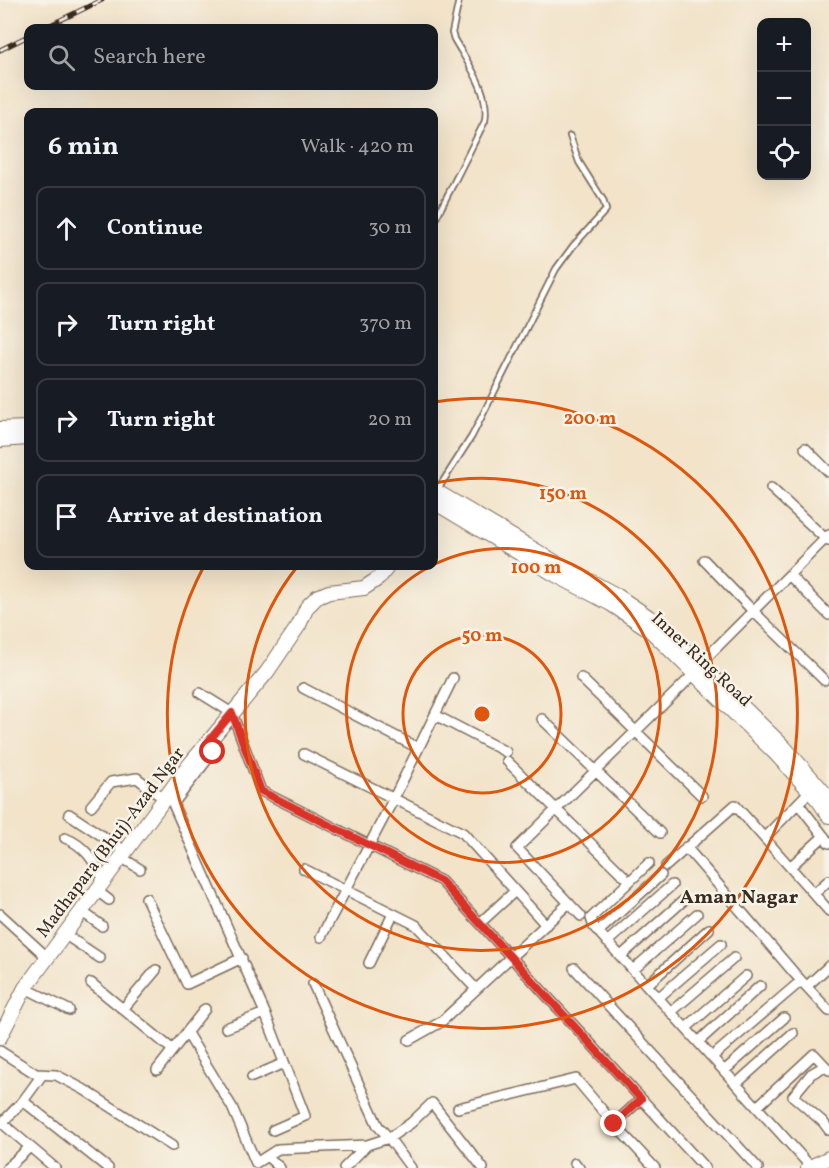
<!DOCTYPE html>
<meta charset="utf-8">
<style>
:root{--surface:#171b24;--page:#242831;--text:#f1f3f6;--muted:#9ea1a6;--line:#363941}
body{margin:0;font-family:Vollkorn,serif;background:var(--page);color:var(--text)}
.controls{position:absolute;right:18px;top:18px;display:grid;overflow:hidden;border-radius:12px;box-shadow:0 6px 24px #0002}
.controls button{width:54px;height:54px;display:grid;place-items:center;padding:0;border:0;border-bottom:2px solid var(--line);background:var(--surface);color:var(--text);font:30px sans-serif}
.stop{position:absolute;width:18px;height:18px;margin:-14px;border:4px solid #d93025;border-radius:50%;background:#fff}
.stop.end{background:#d93025;border-color:#fff;box-shadow:0 2px 6px #0008}
.list{margin:0;padding:0;list-style:none}
h2{display:flex;justify-content:space-between;align-items:center;height:78px;margin:0;padding:0 24px;font-size:26px}
h2 small{font-size:20px;font-weight:400;color:var(--muted)}
.list li{display:grid;grid-template-columns:39px 1fr auto;gap:18px;align-items:center;box-sizing:border-box;height:84px;margin:0 12px 12px;padding:0 12px;border:2px solid var(--line);border-radius:12px}
.list b{display:block;font-size:22px;white-space:nowrap}
.list em{font-size:20px;font-style:normal;color:var(--muted)}
.icon{flex:none;width:33px;height:33px;fill:none;stroke:currentColor;stroke-width:2;stroke-linecap:round;stroke-linejoin:round}
.map{position:relative;flex:none;width:829px;height:1168px;overflow:hidden}
.search{position:absolute;background:var(--surface);box-shadow:0 6px 24px #0002;left:24px;top:24px;width:414px;height:66px;display:flex;align-items:center;gap:15px;box-sizing:border-box;padding:0 21px;border-radius:12px;color:var(--muted);font-size:22px}
.panel{position:absolute;background:var(--surface);box-shadow:0 6px 24px #0002;left:24px;top:108px;width:414px;height:462px;border-radius:12px}
.map>svg:first-child{display:block}
.lines{fill:none;stroke-linecap:round;stroke-linejoin:round}
.lane-casing{stroke:#7b6b5a;stroke-width:8}
.street-casing{stroke:#7b6b5a;stroke-width:12}
.secondary-casing{stroke:#7b6b5a;stroke-width:16}
.lane{stroke:#fff;stroke-width:4.5}
.street{stroke:#fff;stroke-width:9}
.secondary{stroke:#fff;stroke-width:14}
.rail-casing{stroke:#3b2a1e;stroke-width:5}
.rail{stroke:#f7f3e8;stroke-width:3;stroke-dasharray:9;stroke-linecap:butt}
.route{stroke:#d93025;stroke-width:8}
.ring{fill:none;stroke:#df570d;stroke-width:3}
.labels{text-anchor:middle;stroke-width:5;stroke-linejoin:round;paint-order:stroke}
.street-label{font-size:18px;fill:#3b2a1e;stroke:#f7f3e8}
.neighbourhood-label{font-size:20px;font-weight:bold;fill:#3b2a1e;stroke:#f7f3e8}
.centre{fill:#df570d;stroke:#f7f3e8;stroke-width:3}
.ring-label{font-size:18px;text-anchor:middle;font-weight:bold;fill:#df570d;stroke:#f7f3e8;stroke-width:5;stroke-linejoin:round;paint-order:stroke}
</style>
<div class="map">
<svg width="829" height="1168" viewBox="0 0 829 1168">
<rect width="100%" height="100%" fill="#f7f3e8"/>
<filter id="ink" filterUnits="userSpaceOnUse"><feTurbulence type="fractalNoise" baseFrequency=".0167" numOctaves="2"/><feDisplacementMap in="SourceGraphic" scale="12" xChannelSelector="R" yChannelSelector="G"/><feConvolveMatrix kernelMatrix="1 2 1 2 8 2 1 2 1" color-interpolation-filters="sRGB"/></filter>
<filter id="wash" filterUnits="userSpaceOnUse"><feTurbulence type="fractalNoise" baseFrequency=".008" numOctaves="4" result="noise"/><feDisplacementMap in="SourceGraphic" scale="24" xChannelSelector="R" yChannelSelector="G"/><feGaussianBlur stdDeviation="1.35" result="paint"/><feColorMatrix in="noise" values="0 0 0 0 0 0 0 0 0 0 0 0 0 0 0 0 0 1.4 0 .05"/><feComposite in="paint" operator="in"/></filter>
<g filter="url(#wash)">
<rect width="100%" height="100%" fill="#f2e3c9"/>
</g>
<g filter="url(#ink)">
<g class="lines">
<defs>
<path id="lane" d="M434,222L485,121C490,91 468,64 454,39L452,33L459,0
M438,489L472,436L556,269L573,246L606,210L603,200L579,162L570,136"/>
<path id="street" d="M805,448L829,472
M771,488L828,541
M704,560L753,611L824,680
M789,575L829,615
M699,665L829,535
M581,678L702,796
M303,688L418,748
M200,693L232,713L261,791L441,881L705,1168
M435,715L506,752
M542,719L660,833
M208,742L213,752L173,804L265,1013L305,1116L273,1130
M304,754L463,833L546,925
M507,761L624,876
M798,803L829,843
M91,806L111,782L137,778L164,799
M69,814L125,851
M65,838C86,846 94,862 104,880
M764,838L810,791
M686,847L795,974L829,1011
M121,857L140,869
M649,863L591,918L594,927L811,1167
M666,866L735,805L829,911
M790,867L824,836
M304,869L416,925L476,989
M96,890L109,900
M814,894L829,880
M146,898L187,984L242,958
M81,911L102,926
M0,914L47,957
M581,916L517,848L694,674
M480,923L515,891
M598,932L661,875
M64,934L100,958
M321,937L393,800L453,678
M607,942L672,885
M621,956L684,900
M369,963L393,914
M574,968L758,1168
M633,970L697,914
M91,983L173,1050
M313,984L378,1126L389,1138L411,1168
M647,985L709,929
M807,986L829,966
M25,988L69,1010
M658,998L721,944
M123,1009L156,970
M671,1012L734,958
M226,1028L265,1013
M686,1028L746,976
M187,1033L232,1107L256,1163L278,1149L367,1145
M409,1040L441,1022L569,903
M698,1042L760,986
M0,1051L36,1074L56,1075L83,1089L172,1146
M712,1057L801,981
M825,1066L811,1074L793,1096L823,1122L829,1130
M157,1070L205,1009
M724,1071L784,1018
M42,1075L23,1101L2,1123L55,1168
M252,1077L284,1063
M736,1084L793,1033
M23,1101L108,1168
M757,1107L814,1054L829,1070
M458,1108L576,1079L614,1124L655,1168
M614,1124L641,1099
M267,1156L280,1168
M575,1163L579,1168
M7,1168L30,1147
M344,1168L367,1145L389,1138L411,1123L432,1103L483,1168"/>
<path id="secondary" d="M0,429L28,428
M0,440L28,438
M434,490L560,565L616,595L656,622L784,747L829,798
M434,502L554,574L611,604L650,630L776,754L819,801L829,816
M0,1037L25,988L190,764L267,672L299,625L307,607L317,597L329,592L364,588L379,578L388,566
M808,1168L829,1158"/>
</defs>
<use href="#lane" class="lane-casing"/>
<use href="#street" class="street-casing"/>
<use href="#secondary" class="secondary-casing"/>
<use href="#lane" class="lane"/>
<use href="#street" class="street"/>
<use href="#secondary" class="secondary"/>
<defs>
<path id="rail" d="M44,28L102,0
M0,50L28,36"/>
</defs>
<use href="#rail" class="rail-casing"/>
<use href="#rail" class="rail"/>
</g>
</g>
<g class="lines" filter="url(#ink)">
<path class="route" d="M213,752L208,742L232,713L261,791L441,881L641,1099L614,1124"/>
</g>
<g class="ring">
<circle cx="482" cy="714" r="79"/>
<path d="M435 564A157 157 0 1 1 431 566"/>
<path d="M435 483A236 236 0 1 1 297 567"/>
<path d="M435 402A315 315 0 1 1 204 566"/>
</g>
<g class="labels">
<g class="street-label">
<text transform="translate(702 659) rotate(43)" y="6">Inner Ring Road</text>
<text transform="translate(110 842) rotate(-53)" y="6">Madhapara (Bhuj)-Azad Ngar</text>
</g>
<g class="neighbourhood-label">
<text x="739" y="903">Aman Nagar</text>
</g>
</g>
<circle cx="482" cy="714" r="9" class="centre"/>
<g class="ring-label">
<text x="590" y="424">200 m</text>
<text x="563" y="499">150 m</text>
<text x="536" y="573">100 m</text>
<text x="482" y="641">50 m</text>
</g>
</svg>
<div class="controls">
<button>+</button>
<button>−</button>
<button><svg class="icon" aria-label="locate" viewBox="0 0 24 24"><circle cx="12" cy="12" r="6"/><path d="M12 2v4M12 18v4M2 12h4M18 12h4"/></svg></button>
</div>
<div class="stop" style="left:213px;top:752px"></div>
<div class="stop end" style="left:614px;top:1124px"></div>
<div class="search"><svg class="icon" aria-label="search" viewBox="0 0 24 24"><circle cx="10" cy="10" r="6"/><path d="M15 15l6 6"/></svg>Search here</div>
<section class="panel">
<h2>6 min<small>Walk · 420 m</small></h2>
<ul class="list">
<li><svg class="icon" aria-label="ahead" viewBox="0 0 24 24"><path d="M12 20V5M6 11l6-6 6 6"/></svg><div><b>Continue</b></div><em>30 m</em></li>
<li><svg class="icon" aria-label="right" viewBox="0 0 24 24"><path d="M7 20v-9h11M14 6l5 5-5 5"/></svg><div><b>Turn right</b></div><em>370 m</em></li>
<li><svg class="icon" aria-label="right" viewBox="0 0 24 24"><path d="M7 20v-9h11M14 6l5 5-5 5"/></svg><div><b>Turn right</b></div><em>20 m</em></li>
<li><svg class="icon" aria-label="arrive" viewBox="0 0 24 24"><path d="M6 21V4h12l-3 4 3 4H6"/></svg><div><b>Arrive at destination</b></div></li>
</ul>
</section>
</div>
